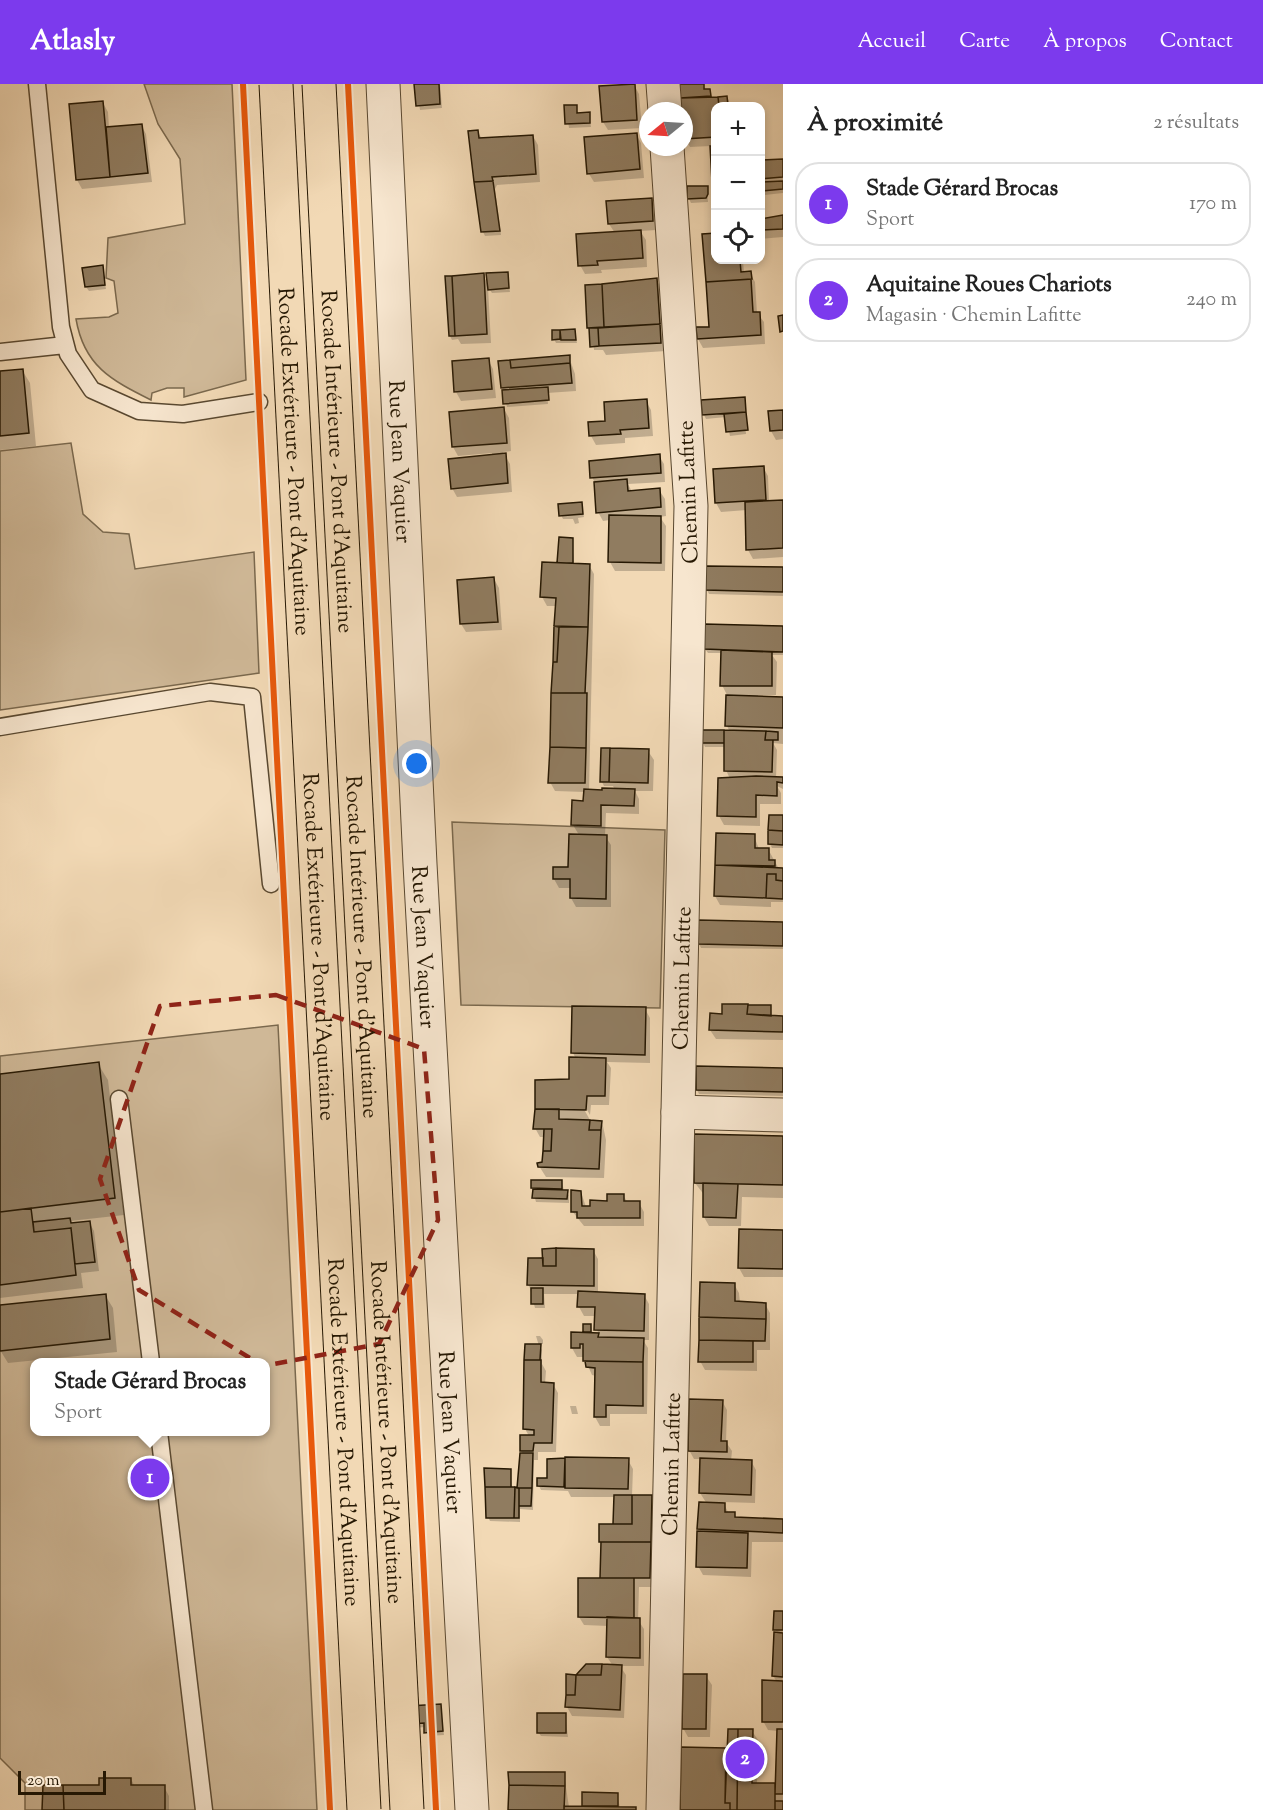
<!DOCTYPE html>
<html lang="fr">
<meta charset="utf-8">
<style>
:root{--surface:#fff;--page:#f6f6f6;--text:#222;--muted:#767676;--line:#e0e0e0;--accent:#7c3aed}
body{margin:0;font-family:"Sorts Mill Goudy",serif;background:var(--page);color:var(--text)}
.controls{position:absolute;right:18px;top:18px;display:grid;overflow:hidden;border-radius:12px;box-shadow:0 3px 9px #0003}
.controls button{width:54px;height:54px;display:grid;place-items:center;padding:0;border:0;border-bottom:2px solid var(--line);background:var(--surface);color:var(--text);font:30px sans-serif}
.compass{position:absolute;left:639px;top:18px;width:54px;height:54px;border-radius:50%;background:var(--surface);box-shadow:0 3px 9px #0003;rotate:252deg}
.scale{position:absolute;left:18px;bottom:15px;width:88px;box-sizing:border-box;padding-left:6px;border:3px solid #261803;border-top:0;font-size:16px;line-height:21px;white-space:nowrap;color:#261803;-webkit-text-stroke:4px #f7e6cf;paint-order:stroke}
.you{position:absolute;left:417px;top:680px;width:21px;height:21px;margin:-15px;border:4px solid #fff;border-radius:50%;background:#1a73e8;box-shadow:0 0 0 9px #1a73e833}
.badge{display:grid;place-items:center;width:39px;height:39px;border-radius:50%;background:var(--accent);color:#fff;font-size:20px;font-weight:700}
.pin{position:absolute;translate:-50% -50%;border:3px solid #fff;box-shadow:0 2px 6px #0006}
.popup{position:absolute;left:30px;top:1274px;width:240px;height:78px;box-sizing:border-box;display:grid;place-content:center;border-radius:12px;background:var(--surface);filter:drop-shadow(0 2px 4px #0005);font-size:20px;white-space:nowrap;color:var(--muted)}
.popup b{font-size:22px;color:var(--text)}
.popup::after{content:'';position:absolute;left:50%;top:100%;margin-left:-12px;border:12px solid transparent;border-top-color:var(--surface)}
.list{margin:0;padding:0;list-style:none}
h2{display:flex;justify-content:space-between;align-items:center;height:78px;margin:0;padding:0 24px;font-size:26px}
h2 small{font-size:20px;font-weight:400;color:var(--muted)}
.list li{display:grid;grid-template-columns:39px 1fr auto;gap:18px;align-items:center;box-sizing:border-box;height:84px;margin:0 12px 12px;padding:0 12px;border:2px solid var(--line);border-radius:24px}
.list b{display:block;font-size:22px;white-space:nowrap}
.list p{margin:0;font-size:20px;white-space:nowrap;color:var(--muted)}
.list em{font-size:20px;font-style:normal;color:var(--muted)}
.icon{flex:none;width:33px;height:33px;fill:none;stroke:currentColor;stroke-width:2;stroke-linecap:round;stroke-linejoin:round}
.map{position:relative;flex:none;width:783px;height:1726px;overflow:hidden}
header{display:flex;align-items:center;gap:36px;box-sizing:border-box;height:84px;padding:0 30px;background:var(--accent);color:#fff}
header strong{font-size:28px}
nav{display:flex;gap:33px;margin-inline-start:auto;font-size:21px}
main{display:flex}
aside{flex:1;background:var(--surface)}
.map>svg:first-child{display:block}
.green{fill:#cfb897;stroke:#7a684d;stroke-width:1.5;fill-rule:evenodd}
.shadow{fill:#0003}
.building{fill:#907c60;stroke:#261803;stroke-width:1.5}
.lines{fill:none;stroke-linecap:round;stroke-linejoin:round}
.lane-casing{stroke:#594830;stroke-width:19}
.street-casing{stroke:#594830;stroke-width:35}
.lane{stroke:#f7e6cf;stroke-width:16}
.street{stroke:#f7e6cf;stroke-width:33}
.highway-bridge-casing{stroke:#261803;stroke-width:35;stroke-linecap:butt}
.highway-bridge{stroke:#f2d9b5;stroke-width:33}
.cycleway-casing{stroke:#f7e6cf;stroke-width:10}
.cycleway{stroke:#e8590c;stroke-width:6}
.marked{fill:none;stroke:#8f2418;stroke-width:4.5;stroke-dasharray:12 8;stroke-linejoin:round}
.labels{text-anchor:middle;stroke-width:5;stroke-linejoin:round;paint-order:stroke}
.street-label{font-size:22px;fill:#261803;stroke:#f7e6cf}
</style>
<header>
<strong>Atlasly</strong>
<nav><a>Accueil</a><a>Carte</a><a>À propos</a><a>Contact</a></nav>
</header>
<main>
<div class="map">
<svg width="783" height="1726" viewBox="0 0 783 1726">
<rect width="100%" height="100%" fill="#f2d9b5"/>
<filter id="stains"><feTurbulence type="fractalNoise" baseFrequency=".00333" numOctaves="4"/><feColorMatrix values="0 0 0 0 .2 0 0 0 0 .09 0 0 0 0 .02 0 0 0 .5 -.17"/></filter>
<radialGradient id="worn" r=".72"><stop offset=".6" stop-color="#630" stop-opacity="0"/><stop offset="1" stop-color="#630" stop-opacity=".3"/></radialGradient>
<path class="green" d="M144,0H232L246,296L184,313V304H167L152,309L151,316C111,296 84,282 76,235L109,233L118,229L114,197L106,194L108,154L185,140L180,75L158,40Z
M71,359L83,430L103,448L129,450L135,485L254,468L259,589L0,626V367Z
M452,738L665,746L660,924L461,921Z
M278,941L317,1726H25V1699L0,1674V972ZM34,1278H266V1348H34Z"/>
<path class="shadow" d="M416,0H440L442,24L420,26Z
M681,0H705V6H709L712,14L727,13L729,17V22H716V102L711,62L690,63L685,54Z
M634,1L639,10L642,44L608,46L603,38Z
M103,19L108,28L109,44L141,41L146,50L152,98L82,105L77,96L70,22Z
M576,22L578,31L589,30L591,43L569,44L566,23Z
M469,48H478L482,55L533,52L538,61L540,98L497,101L495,105L501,151L485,152L483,148Z
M636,50L641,59L644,94L594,98L589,90Z
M783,77V109L765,111L760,104V78Z
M707,103L708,118L691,119L689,115Z
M651,115L656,124L657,146L640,147L646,156L647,183L601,186L602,189L585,190L580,181L615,149L609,140Z
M783,133V153L760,155V137Z
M716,176H743L744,189H750L755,198L757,229L764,238L765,260L703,264L698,255L710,244Z
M102,183L106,205L89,207L86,203Z
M507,189L510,208L492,209L488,203L491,259L461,260L458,255L452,256L450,252L483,191L489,202Z
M656,195L661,204L666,267L606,271L603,266H594L587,202Z
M574,246L577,259H556L554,255L553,248Z
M569,273L575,290L576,307L547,309L548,320L507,323L502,303Z
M488,276L493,285L496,314L461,317L456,308Z
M22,286L30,299L36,362L0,366V289Z
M744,315L746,350L730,352L726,333L706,335L704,331Z
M646,317L651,326L653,352L625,354V359L596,361L591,352L590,339L606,338Z
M504,325L509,334L511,367L503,368L510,380L512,408L457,413L452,404L492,372V369L458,372L453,363L450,329Z
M783,327V355L776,356L771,347Z
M659,372L664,380L665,398L628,400L632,408L659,406L665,415L666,432L660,433L666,442L665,487H615L610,478V436L603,437L598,428L596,401L592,393Z
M763,383L768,392L769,418H783V473L753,475L748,466L747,426L721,428L716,419Z
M581,420L584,433L578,434L579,439L575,440L573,435H563L561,431Z
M572,455L574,481H589L594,490L589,707L615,706L613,702H604L602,698L648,667L654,676L653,707H635L639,715V730L606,729L605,752L611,761V823H576L571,814V804H559L554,795L570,784L579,751L573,741L585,718V708L555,707L550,698L557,522H547L542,513L543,479L559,480Z
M783,484V512L709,510L707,506Z
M494,495L499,504L502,546L466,548L461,540Z
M783,544V571H772L777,578L776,611H758V614H783V660L773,659L777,666L776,695H783V705L777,702L781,709V720H760V742L724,741L719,732L730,695L726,686V663H705L703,659L730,648L727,642V611L722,601L723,569H708L705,565Z
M783,733V764H772L770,760Z
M717,751L754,752L759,765H768L779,785H783V818H771V823L720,821L715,812Z
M783,839V865L701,864L699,860Z
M747,922L770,923L772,933L783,934V956L716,955L710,946L723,931Z
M645,925L650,934V979L607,978L611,984L609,1021H591L590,1031L583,1019L581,1020L590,1036L601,1038L603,1042L606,1056L604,1094L546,1093L539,1082L543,1079L545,1053H540L535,1044L570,997L576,975L573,969Z
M98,980L108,996L124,1131L70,1137L72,1140L89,1138L94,1147L99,1187L81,1189L83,1204L0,1214V991Z
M783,985V1012L699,1010L697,1006Z
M783,1054V1114L742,1113L741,1142H709L704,1133L705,1112L695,1099Z
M562,1098L564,1107L569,1111V1119L536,1118L532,1104Z
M581,1108L586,1123L608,1118L623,1111L628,1119H639L644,1128V1142H584L572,1127Z
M783,1148V1193H744L739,1184Z
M593,1166L598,1175V1210L644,1211L649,1220V1256H643L648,1264L647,1330H610V1342H600L595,1333L596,1292L592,1291L584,1273H577L572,1264L591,1242L593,1250H598L596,1232H584L579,1223V1210H544L545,1224H535L529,1201V1175Z
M701,1200H734L739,1209L740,1219L765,1220L770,1229V1266H757V1287L705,1286L700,1277Z
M105,1211L113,1224L117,1268L8,1279L0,1266V1223Z
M536,1252H540L543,1256V1260H539L542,1266V1280L546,1287L545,1300H553L558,1309L556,1368H538V1376H534L533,1426L520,1425V1438L490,1437L488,1433L510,1386L512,1405H518L524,1371L521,1367L529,1352L525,1345L539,1262Z
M722,1317L727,1326L726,1358L732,1367L731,1377H751L756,1386L755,1419L723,1418L729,1430H734L737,1435L783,1436V1458H752L751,1493L703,1491L698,1482L701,1449L699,1445L707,1420L700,1409L701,1375H694L689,1366Z
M570,1322H576L578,1330H572Z
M564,1376L567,1381L628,1376L633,1385L632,1412L651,1413L656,1421L654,1503H639L638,1536L644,1545V1582H620L626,1591L624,1634L572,1632L567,1623L576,1592L613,1582L607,1573L608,1542L584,1541L579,1533L602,1495L614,1442L616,1413H571L568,1407L541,1406L539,1402L548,1395Z
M783,1528V1726H682L725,1665L728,1671L752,1647L758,1656L757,1700L777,1701L778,1647L768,1646L763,1637L777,1598L773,1592L778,1550L775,1545Z
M706,1592L712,1601L710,1653H688L683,1644Z
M440,1622L444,1651L428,1652L426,1643L413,1644Z
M565,1630L568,1653L541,1652L538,1648Z
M564,1690L569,1723H585L583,1721L617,1710L620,1724L636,1726H510Z
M131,1695L135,1703H164L169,1712V1726H44L100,1702Z"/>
<path class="building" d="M414,0H439L440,20L416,22Z
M635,0L637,36L602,38L599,2Z
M679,0H704V5H710L711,12L680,14Z
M727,12L728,22H719L718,13Z
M718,13L719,22H716V53L684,55V27H681L680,14Z
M103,17L110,93L76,96L69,20Z
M564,21H577V29L590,28V39L565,40Z
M142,40L148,89L110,93L106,43Z
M478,46L479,54L533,51L536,90L492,93L493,97L474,98L468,47Z
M637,49L640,85L587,90L584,53Z
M710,62H716V98H712Z
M783,75V93L760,95V76Z
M493,97L500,147L481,148L474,98Z
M783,97V105L761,107V98Z
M687,102H708V110L706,114L687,115Z
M652,114L653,137L608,140L606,117Z
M783,131V145L760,146V135Z
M641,146L643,174L597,177L598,181L578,182L576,150Z
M716,149V176H740L741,188L751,187L752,195L706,198L702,150Z
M103,181L105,201L85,203L82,184Z
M508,188L509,204L488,206L486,189Z
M484,189L487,250L455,252L452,192Z
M445,192H452L455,252H449Z
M657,194L660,240L604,243L602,200Z
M751,195L753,228H760L761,251L697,255L696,243H709L706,198Z
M602,200L604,243L587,244L585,201Z
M783,231V247L780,248L778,232Z
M660,240L661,259L599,262L598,244Z
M589,244H598L599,262L590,263Z
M575,245L576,256H561L560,246Z
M552,246H560V255L552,256Z
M570,271V279L511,284L510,276Z
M489,274L492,305L454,308L452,277Z
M510,276L511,284L570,279L572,299L501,304L498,277Z
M23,285L29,349L0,352V287Z
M548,303L549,316L503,320L502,306Z
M745,313L746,328L702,331L701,316Z
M647,315L649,344L620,346L621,350L589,352L588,338L605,337L604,318Z
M504,323L507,359L452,363L449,328Z
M783,326V346L770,347L768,327Z
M746,328L748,346L726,348L724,330Z
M506,369L508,399L451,405L448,375Z
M660,370L661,389L590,394L589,377Z
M764,382L766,416L715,419L713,385Z
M627,395L628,407L660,404L661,423L596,429L594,398Z
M783,416V464L746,466L745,418Z
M582,418L583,430L559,432L558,420Z
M609,431L661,432V479L608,478Z
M559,453L573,454V479H557Z
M542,478L590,480L588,543L554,542L556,514L540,513Z
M706,482L783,483V508L705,506Z
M494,493L498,538L460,540L457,496Z
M704,540L783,542V568L704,565Z
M554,542L559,543L557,578H553Z
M559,543H588L585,609H551L553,578H557Z
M721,566L772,568V602H720Z
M551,609H587L586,664L550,663Z
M726,611L783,613V644L725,642Z
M702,646H724V659H701Z
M724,646L766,647L765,656H773L772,688L724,687Z
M766,647L778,648V656H765Z
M550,663L586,664L585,699H548Z
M601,664H610L609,698H600Z
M610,664L649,665L648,699L609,698Z
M756,692L783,693V699L777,698V712L756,711V733L717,732L718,694Z
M602,704L635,705L634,722L601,721V742L571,741L572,716L583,717L584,705L602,706Z
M769,731H783V747L768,746Z
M768,746L783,747V761L768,760Z
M716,749L755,750V764H769V776H775V782L715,781Z
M569,750L607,751L606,815L570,814V795H553V783H568Z
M715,781L783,784V797L776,796V790H767L766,814L714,812Z
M767,790H776V796L783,797V815L766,814Z
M698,836L783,838V862L698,860Z
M722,920H748L747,930L783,932V948L709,946L710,929L722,930Z
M748,921H771V932L747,930Z
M572,922L646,923L645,971L571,969Z
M569,973L606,974L605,1012H587L586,1026L535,1025V996L569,995Z
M99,978L115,1114L0,1128V990Z
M696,982L783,984V1008L696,1006Z
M535,1025H559V1035L590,1036L589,1046H601L599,1085L538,1083L537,1079L542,1078L543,1067H551L552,1045H533Z
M590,1036L602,1037L601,1046H589Z
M544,1045H552L551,1067H543Z
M694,1050L783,1052V1101L694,1099Z
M531,1096H562V1105L531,1104Z
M703,1099L738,1100L736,1134L703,1133Z
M533,1105L568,1106L567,1115L532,1114Z
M571,1106L581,1107L582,1122H590V1116L607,1117V1110H624V1117H640V1134H577V1128H571Z
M31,1124L34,1148L71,1144L76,1191L0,1201V1128Z
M70,1134L71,1139L90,1137L95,1178L75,1180L71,1144L34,1148L33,1138Z
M739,1145L783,1146V1185L738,1184Z
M556,1164V1182H543L542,1165Z
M556,1164L594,1165V1202L527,1201L528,1174H543V1182H556Z
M700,1198L735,1199V1217L766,1219V1235L699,1233Z
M531,1204H543V1220H531Z
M578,1207L645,1210L644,1247L594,1246L595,1223H577Z
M106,1210L110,1255L0,1267V1221Z
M699,1233L766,1235L765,1257L699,1256Z
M583,1240H591V1248H583Z
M571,1248L599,1249L598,1253L644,1254L643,1278L583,1277V1260H580V1264H571Z
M699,1256L753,1257V1278H698Z
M525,1260H541L540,1276H524Z
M524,1276H541V1298L554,1299L552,1359H534L533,1367H520V1351H534V1346L523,1345Z
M585,1277L643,1278V1322L606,1321V1333H594L595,1284L586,1283Z
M689,1315L723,1316L721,1357H727V1368L688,1367Z
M520,1369H533L532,1404H517Z
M565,1373L629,1374L628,1405L565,1404Z
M565,1374L564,1403L537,1402V1394H547V1375Z
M700,1374L752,1376L751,1411L699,1409Z
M484,1384L511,1385V1403H485Z
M485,1403H515L514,1434H486Z
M515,1403L519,1404V1434H514Z
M519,1404H532L531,1422H519Z
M614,1411H632V1440H613Z
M632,1411H652L651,1458H599V1440H632Z
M699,1418L725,1419V1428H735V1433L783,1435V1449L697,1445Z
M697,1447L748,1449L747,1484L696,1483Z
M601,1458H651L650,1494H600Z
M578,1494H634V1534L578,1533Z
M774,1527H783V1546H773Z
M607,1533L640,1534V1574L606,1573Z
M774,1548L783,1549V1593L772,1592Z
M586,1580H602L601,1591H576Z
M602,1580L622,1581L620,1626L565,1623L566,1611H575L576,1591H601Z
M566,1590L576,1591L575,1611H566Z
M683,1590H707L706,1645H682Z
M762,1596L783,1597V1638H762Z
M441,1620L443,1647L424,1649V1639L410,1640L409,1622Z
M537,1629H566V1649H537Z
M728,1645H738L737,1726H730V1719H725Z
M738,1645H753L752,1699H775V1726H737Z
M777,1645H783V1710H775Z
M681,1663L726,1664L725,1719H730V1726H680Z
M508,1688H565V1702L509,1701Z
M99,1694H131V1701H165V1726H64L63,1701H99Z
M43,1701H63L64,1726H42Z
M509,1701L565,1702L564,1726H508Z
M582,1708L618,1709V1722H582Z
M775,1717H783V1726H775Z
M564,1722L636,1723V1726H564Z"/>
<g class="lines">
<defs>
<path id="lane" d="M37,0L61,243L68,270L92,306L139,327L183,330L259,318
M0,268L65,261
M0,643L210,608L252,613L271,800
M119,1015L151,1278
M159,1348L204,1726"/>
<g id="street">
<path id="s1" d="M383,0L420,780L472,1726"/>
<path d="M663,0L665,27"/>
<path d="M678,1028L783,1031"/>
<path id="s2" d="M663,1726L691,422L667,63"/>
</g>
</defs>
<use href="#lane" class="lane-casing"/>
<use href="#street" class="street-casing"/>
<use href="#lane" class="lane"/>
<use href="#street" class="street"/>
<defs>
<g id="highway-bridge">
<path id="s3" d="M276,0L364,1726"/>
<path id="s4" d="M319,0L407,1726"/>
</g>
</defs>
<use href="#highway-bridge" class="highway-bridge-casing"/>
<use href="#highway-bridge" class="highway-bridge"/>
<defs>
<path id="cycleway" d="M243,0L330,1726
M348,0L436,1726"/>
</defs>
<use href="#cycleway" class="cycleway-casing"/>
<use href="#cycleway" class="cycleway"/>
</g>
<path class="marked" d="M276,911L424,965L438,1136L379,1260L263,1282L139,1206L100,1095L160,922Z"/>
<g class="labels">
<g class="street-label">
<text dy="8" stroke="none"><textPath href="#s3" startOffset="378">Rocade Extérieure - Pont d'Aquitaine</textPath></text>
<text dy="8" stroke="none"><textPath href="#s4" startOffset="378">Rocade Intérieure - Pont d'Aquitaine</textPath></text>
<text dy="8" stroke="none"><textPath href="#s1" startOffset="378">Rue Jean Vaquier</textPath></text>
<text transform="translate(687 408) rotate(-92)" y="8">Chemin Lafitte</text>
<text dy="8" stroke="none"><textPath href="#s3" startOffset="864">Rocade Extérieure - Pont d'Aquitaine</textPath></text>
<text dy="8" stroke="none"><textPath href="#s4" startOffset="864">Rocade Intérieure - Pont d'Aquitaine</textPath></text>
<text dy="8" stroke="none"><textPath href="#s1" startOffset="864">Rue Jean Vaquier</textPath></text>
<text dy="8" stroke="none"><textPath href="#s2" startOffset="832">Chemin Lafitte</textPath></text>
<text dy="8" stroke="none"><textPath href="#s3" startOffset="1350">Rocade Extérieure - Pont d'Aquitaine</textPath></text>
<text dy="8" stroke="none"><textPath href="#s4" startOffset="1350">Rocade Intérieure - Pont d'Aquitaine</textPath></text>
<text dy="8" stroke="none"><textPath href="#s1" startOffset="1350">Rue Jean Vaquier</textPath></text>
<text dy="8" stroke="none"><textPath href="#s2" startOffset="346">Chemin Lafitte</textPath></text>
</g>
</g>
<rect width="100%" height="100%" filter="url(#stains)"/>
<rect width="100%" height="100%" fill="url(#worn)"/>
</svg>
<div class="controls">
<button>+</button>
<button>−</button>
<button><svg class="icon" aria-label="locate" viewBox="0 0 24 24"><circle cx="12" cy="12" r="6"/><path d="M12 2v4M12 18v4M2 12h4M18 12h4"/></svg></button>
</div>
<svg class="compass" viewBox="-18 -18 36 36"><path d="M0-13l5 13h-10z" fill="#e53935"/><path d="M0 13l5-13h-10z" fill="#767676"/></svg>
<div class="scale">20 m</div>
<div class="you"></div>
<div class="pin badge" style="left:150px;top:1394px">1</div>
<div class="popup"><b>Stade Gérard Brocas</b>Sport</div>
<div class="pin badge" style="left:745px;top:1675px">2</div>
</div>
<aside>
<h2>À proximité<small>2 résultats</small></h2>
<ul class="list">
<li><span class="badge">1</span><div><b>Stade Gérard Brocas</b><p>Sport</p></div><em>170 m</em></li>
<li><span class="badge">2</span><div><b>Aquitaine Roues Chariots</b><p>Magasin · Chemin Lafitte</p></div><em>240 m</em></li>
</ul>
</aside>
</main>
